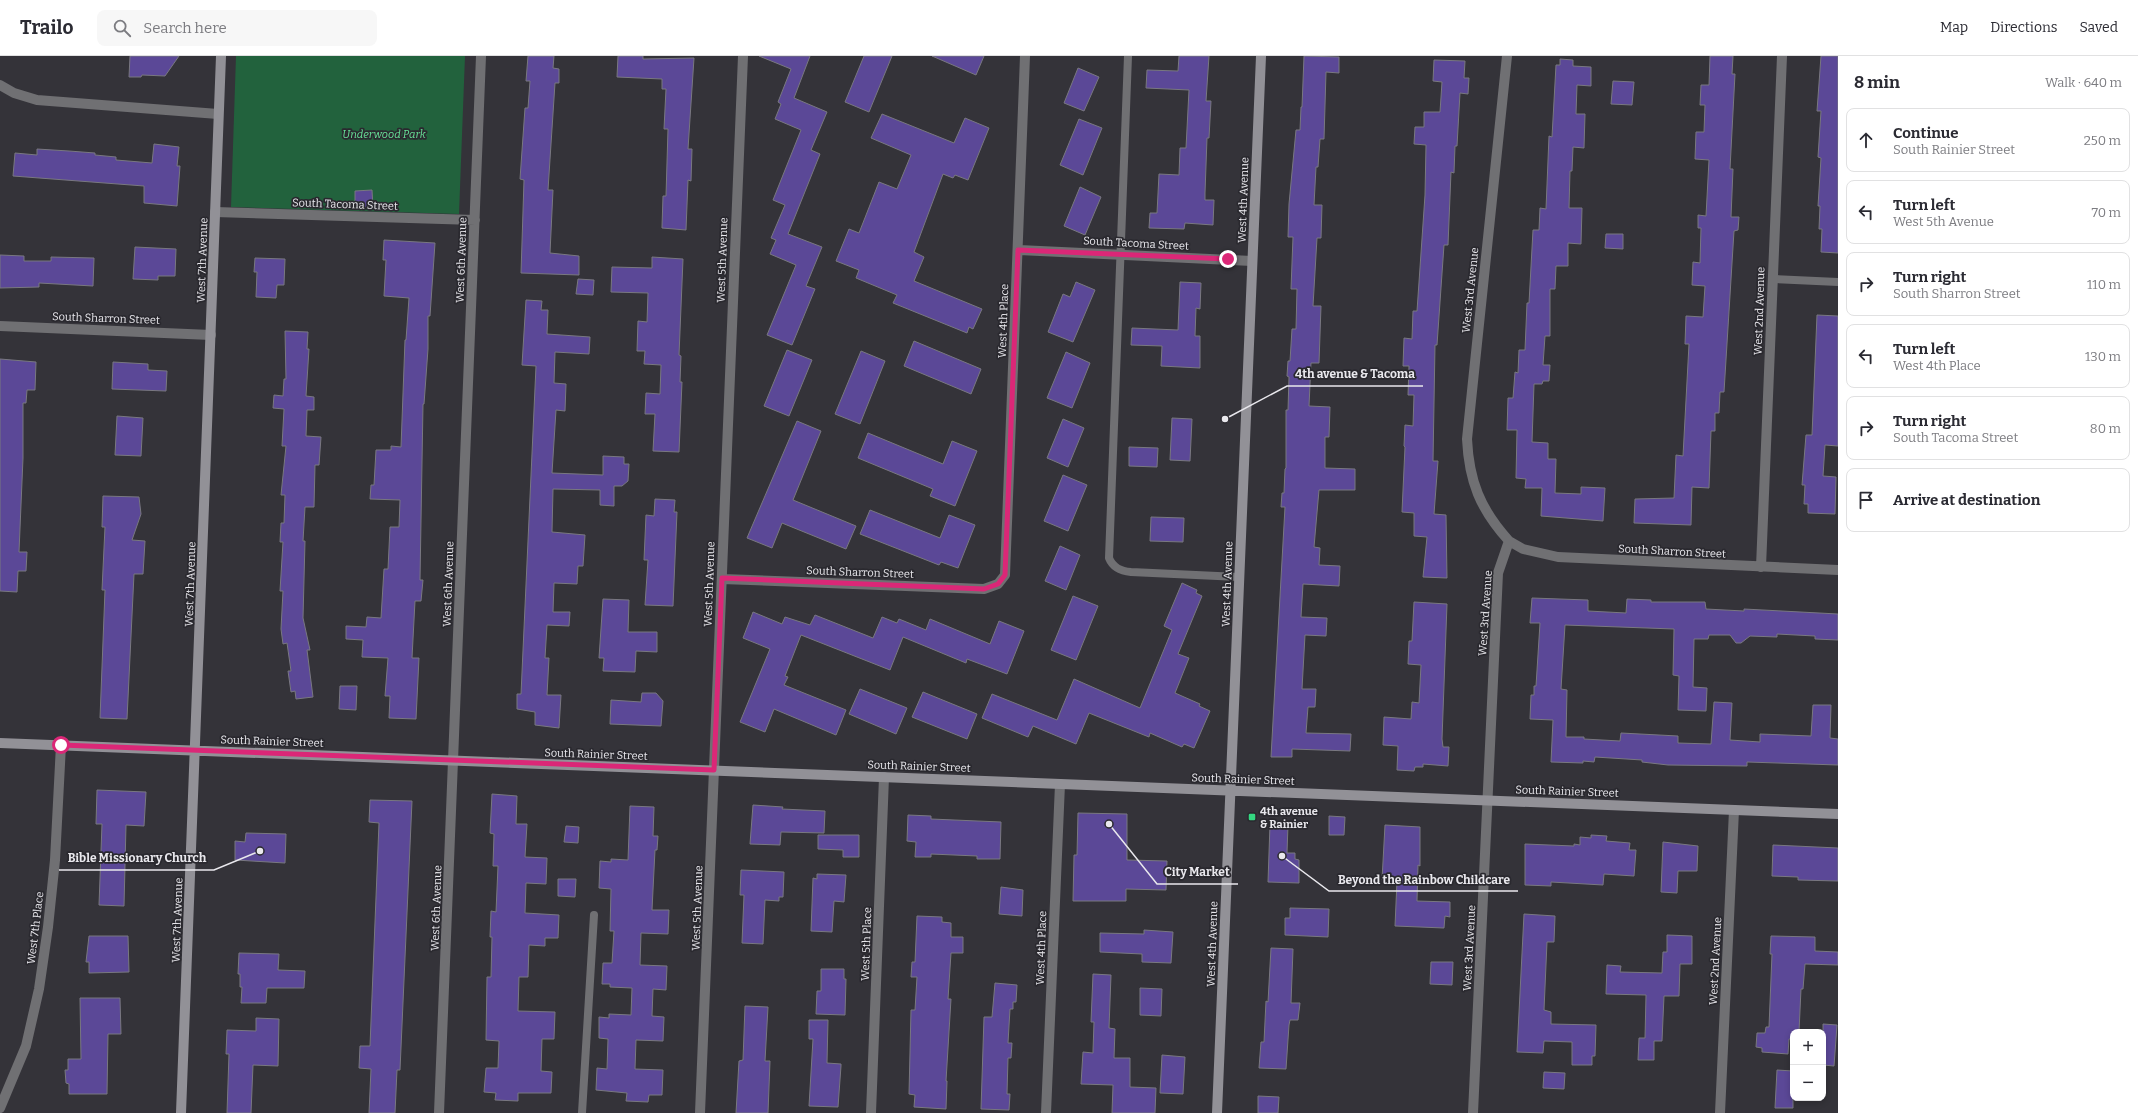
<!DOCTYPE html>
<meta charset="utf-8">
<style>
:root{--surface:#fff;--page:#f7f7f7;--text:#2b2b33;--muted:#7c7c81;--line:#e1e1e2}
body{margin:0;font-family:Bitter,serif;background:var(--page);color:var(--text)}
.controls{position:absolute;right:12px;bottom:12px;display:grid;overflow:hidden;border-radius:8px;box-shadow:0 2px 6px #0003}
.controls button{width:36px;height:36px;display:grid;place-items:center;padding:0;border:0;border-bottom:1px solid var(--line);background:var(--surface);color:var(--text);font:20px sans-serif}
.stop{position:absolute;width:12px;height:12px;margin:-9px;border:3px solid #db2777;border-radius:50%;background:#fff}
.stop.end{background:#db2777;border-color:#fff;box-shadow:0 1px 4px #0008}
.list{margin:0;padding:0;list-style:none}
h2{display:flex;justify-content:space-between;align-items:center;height:52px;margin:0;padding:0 16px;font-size:17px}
h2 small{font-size:13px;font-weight:400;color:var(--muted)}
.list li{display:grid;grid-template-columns:26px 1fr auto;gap:12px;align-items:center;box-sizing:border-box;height:64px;margin:0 8px 8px;padding:0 8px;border:1px solid var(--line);border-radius:8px}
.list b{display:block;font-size:15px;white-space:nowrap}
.list p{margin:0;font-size:13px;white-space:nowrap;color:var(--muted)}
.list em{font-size:13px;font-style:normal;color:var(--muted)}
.icon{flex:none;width:22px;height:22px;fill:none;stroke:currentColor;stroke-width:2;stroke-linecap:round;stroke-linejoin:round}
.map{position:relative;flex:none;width:1838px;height:1057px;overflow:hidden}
header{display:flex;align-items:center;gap:24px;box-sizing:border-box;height:56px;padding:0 20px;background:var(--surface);border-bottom:1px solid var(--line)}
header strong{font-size:19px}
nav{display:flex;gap:22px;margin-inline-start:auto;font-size:14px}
.search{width:280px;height:36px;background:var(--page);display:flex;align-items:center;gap:10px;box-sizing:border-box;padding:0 14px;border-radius:8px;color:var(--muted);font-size:15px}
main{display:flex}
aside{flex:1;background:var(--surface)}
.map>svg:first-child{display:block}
.green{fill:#22623d}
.building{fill:#5b4897;stroke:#797880}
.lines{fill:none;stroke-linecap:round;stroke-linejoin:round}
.lane{stroke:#707073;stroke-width:8}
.street{stroke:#707073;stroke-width:10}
.secondary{stroke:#929197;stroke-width:10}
.route{stroke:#db2777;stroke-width:5}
.poi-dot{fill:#34d881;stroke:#2a292f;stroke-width:1.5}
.labels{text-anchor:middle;stroke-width:3.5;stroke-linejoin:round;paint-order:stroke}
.park-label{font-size:11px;font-style:italic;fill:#67e398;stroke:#2a292f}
.street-label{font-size:11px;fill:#e9e8ed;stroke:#2a292f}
.poi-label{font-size:11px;font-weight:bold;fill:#e9e8ed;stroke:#2a292f;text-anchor:start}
.leader{fill:none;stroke:#e9e8ed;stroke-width:1.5}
.callout-dot{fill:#e9e8ed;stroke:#2a292f;stroke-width:1.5}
.callout-label{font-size:12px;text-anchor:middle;font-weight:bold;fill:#e9e8ed;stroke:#2a292f;stroke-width:3.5;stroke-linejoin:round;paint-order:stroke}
</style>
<header>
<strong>Trailo</strong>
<div class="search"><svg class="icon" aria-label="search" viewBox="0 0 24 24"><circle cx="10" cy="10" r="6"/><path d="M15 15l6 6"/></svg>Search here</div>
<nav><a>Map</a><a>Directions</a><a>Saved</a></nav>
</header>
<main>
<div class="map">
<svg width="1838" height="1057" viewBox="0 0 1838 1057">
<rect width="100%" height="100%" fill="#343339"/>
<path class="green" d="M236,0H465L459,158L231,151Z"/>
<path class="building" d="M130,0H179L165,20L142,19L141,21H129Z
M528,0H554L553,12L559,13V27H555L548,134H553L550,197L579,200V219L521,217L524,124L520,123L525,52H528L530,25H526Z
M618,0H643V3L694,2L688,93H692L691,125L688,124L686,174L662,172V171L663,140H666L668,73H664L666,33H662V23L617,21Z
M759,0H810L794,42L827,56L811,94L820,98L788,178L822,191L806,230L815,233L792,289L767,279L796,209L770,198L776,184L771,182L785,149L773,144L801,74L775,63L781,48L778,46L791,13Z
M864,0H892L869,56L845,46Z
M932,0H984L976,19Z
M1179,0H1209L1206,45H1211L1209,82H1207L1205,137V144H1214L1213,169L1185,167L1184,173L1149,172L1150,157H1157L1159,118L1179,119L1180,92H1186L1189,34L1146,32L1147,14L1178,15Z
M1304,0L1339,1V17L1326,16L1324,83H1320L1318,111H1316L1314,149H1322L1321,182H1317L1313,250H1321L1319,307H1311L1309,350L1330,351L1329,381H1325V412L1355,413V434H1319L1314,491L1320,492L1319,509L1340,510L1339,530L1303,528L1301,561L1327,562L1326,580L1305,579L1302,633H1316L1315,651H1308L1306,677L1351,678L1350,695L1292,693V701H1271L1284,469L1285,451H1281L1282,437H1284L1285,413L1286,412V354H1288L1289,321L1287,320L1288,305H1290L1292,273H1296L1297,233H1291L1293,181H1288L1289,148L1296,74H1300L1301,51H1302Z
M1710,0H1733L1732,18H1735L1730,113H1733L1731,161H1739L1738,174L1734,175L1724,336H1720L1719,357H1715V375H1711L1709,432L1692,431L1691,469L1634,467L1635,443L1674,442L1676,399L1683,400L1689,288H1685L1686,260L1703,261L1705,230L1692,229L1693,206L1700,207L1701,172H1698V159L1706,160L1709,104L1695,103L1696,76H1704L1705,49H1700L1701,29H1709Z
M1821,0H1838V197L1821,196L1822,173H1819L1820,150H1818L1821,102L1818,101L1821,55H1817Z
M1560,3L1573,4V10L1591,11V30L1577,29L1576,58H1585L1584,92L1573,91L1572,115H1570L1569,152H1582L1581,188L1568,187V210H1556L1555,233H1550V280H1545L1543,309H1550L1549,325H1543L1542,328H1534L1532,386L1548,387V403H1556L1555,437L1581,438V431L1605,432L1603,465L1541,460L1542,432H1525L1526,423L1516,422L1517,374H1507L1508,342H1513L1515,316L1518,317L1519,294H1525L1527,247H1529L1533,174H1539L1540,152L1546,153L1549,80L1552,81L1556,9H1560Z
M1434,4L1465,5L1464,22H1469L1468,38L1460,37L1457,90H1455L1454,117L1451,116L1448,189H1444L1437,289H1435L1433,405H1438L1434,458L1446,459L1447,522L1423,521L1427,481L1414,480V457L1402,456L1405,391L1404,390L1405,369L1413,370L1414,339H1408L1409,310H1403L1404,282L1412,283L1413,255H1417L1425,139L1426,89L1414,88L1415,71H1424V56H1440L1442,26L1433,25Z
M1078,12L1099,21L1084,55L1064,47Z
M1613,25L1634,26L1632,49L1611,48Z
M882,58L954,87L965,62L989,72L968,124L955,119L953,122L943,118L914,196L924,201L914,225L982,253L973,273L969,271L967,277L893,247L897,239L856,222L859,214L836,205L849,173L859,177L879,126L897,133L911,99L871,82Z
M1079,63L1102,72L1083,119L1060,109Z
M154,88L179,91L177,110H180L177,150L144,147V130L13,120L15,97L37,99V93L69,95L95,97V99L116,101V104L152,107Z
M1080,131L1101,141L1085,179L1064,170Z
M372,134L373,152H355V135Z
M1606,178H1623V193L1605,192Z
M384,184L435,187L430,260H428V293L424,348H423L420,524H423L421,545H415L412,602H419L416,663L389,662L390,640H385L388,602L362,601L363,584L346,583V570L366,571L367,561L381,562L384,513H388L390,471H399L400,444L370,443L371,429H374L376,394H391V390L401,391L405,284H406L409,242L384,240L386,204H383Z
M135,191L176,193L175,220H158V224L133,223Z
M0,199L24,200V205H51V201L94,202L93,230L39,227V231L0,232Z
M652,201L683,203L679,299L681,300L680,326H682L679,396L653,395L655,358H645L646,337L660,338L661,309L644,308L645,295H637L638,265L647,266L648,237L611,236L612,211L652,212Z
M255,202L285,203L284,229H277L276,242L256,241L257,216H254Z
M578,223L594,224L593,239L576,238Z
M1076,226L1095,234L1073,286L1048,276L1063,238L1070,241Z
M1180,226L1201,227L1200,253L1196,252L1195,280H1200V312L1161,310L1162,290L1131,289L1132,272L1178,274Z
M526,244L542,245L541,254H548L547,278L590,281L589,298L555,296L554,327L566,328L565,355L556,354L552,417L603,419V400L624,401V408H629L628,425L622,430H614V450L600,449V434L553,433L552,476L585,479L583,510H578L577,528L554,527L553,556H570L569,570L547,569L545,602H549L547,639H561L559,672L535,669V656L517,653V638H521L536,310L522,309Z
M1817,259L1838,260V390L1825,389L1823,420L1836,421L1835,458L1808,457V448H1804L1805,429H1802L1806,379H1812Z
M285,275L308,276L307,293H309L306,340L314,341V354H307L306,380L321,381L319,409H315L314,451H305L303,485H305L303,562L310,594H307L313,641L296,643L295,635L291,636L288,615H291L287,587L283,588L281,573L283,535H280L283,486H280L281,467H284L285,439H281L286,390H282L284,353L273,352L274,339L283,340L284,323H286Z
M914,285L981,313L971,338L904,310Z
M787,294L812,304L789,360L764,350Z
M861,295L885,305L860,368L835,358Z
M1066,296L1090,307L1072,352L1047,342Z
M0,303L36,306L35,334H27L26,347H23V402L19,496H27L26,515H18L17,536L0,535Z
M113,306L148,308V314L167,315L166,335L112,333Z
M117,360L143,362L141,400L115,399Z
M1172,362L1192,363L1190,405L1170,404Z
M1063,363L1084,372L1068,411L1047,402Z
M797,365L821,375L793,444L856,470L846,493L782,467L772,492L747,482Z
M868,377L943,408L952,385L977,395L955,450L930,440L933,433L858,402Z
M1129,391L1158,392L1157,411L1129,410Z
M1063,419L1087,429L1068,475L1044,465Z
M103,440L139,441L141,458L132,484L145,485L143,518H134L127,663L100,662L105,534H102L105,471H102Z
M655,443L675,444L674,456H677L673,550L645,549L648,504H644L646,459L654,460Z
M870,454L940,482L949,459L975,469L958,512L941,506L939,509L860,478Z
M1151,461L1184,462L1183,486L1150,485Z
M1060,490L1080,499L1066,534L1045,525Z
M1182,527L1197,534L1196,537L1202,540L1178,598L1189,602L1175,637L1200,648L1199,650L1210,655L1194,692L1184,688L1182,691L1150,677L1149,681L1089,657L1076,688L1033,670L1028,681L982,662L992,638L1057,664L1074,623L1140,652L1172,574L1164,570Z
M1073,540L1098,550L1076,604L1051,594Z
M1532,542L1588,544V555L1626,557L1627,543L1651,544V546H1705L1706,553L1744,555V553L1838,558V584L1815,583V580L1777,578V581L1750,580L1741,587H1736L1730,579H1709L1708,583H1694L1693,631L1707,632L1706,655L1678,654L1679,620L1673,619L1674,573L1565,569L1561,633L1567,634L1566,681H1584V683L1620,685L1621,677L1678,680V687L1711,688L1714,646L1732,647L1730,684L1760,686V678L1811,680L1813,649H1831L1830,682L1838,683V709L1747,706V710L1668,709L1642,706V704L1595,701L1594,706L1583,705V707L1551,706L1553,664L1530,663L1531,639H1534V630H1536L1540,567H1530Z
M603,543L629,544L628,576H657V596L636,595L635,616L603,615L604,602H599Z
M1414,546L1447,548L1442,683L1443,691H1449L1448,710L1423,708V711H1415L1414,715L1397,714L1398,690L1383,689L1384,661L1411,663L1412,646L1419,647L1421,609L1408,608L1409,585H1412Z
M753,556L782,568L785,561L810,569L815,559L873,582L882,561L897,567L899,563L926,574L930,563L990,588L999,565L1024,575L1007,618L967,603L966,607L903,581L890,614L801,579L785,620L788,621L784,629L846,654L836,679L774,653L765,676L740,666L770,593L743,582Z
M340,630H357L356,654L339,653Z
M860,633L907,652L896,678L849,658Z
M923,636L977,658L967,683L912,661Z
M642,637H656L663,645L661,670L610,668L611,644L641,646Z
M97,734L146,736L144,770L126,769L124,850L99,849L102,768H96Z
M492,738L517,740L516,768H527L525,801L547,802L546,828L526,827L525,857L559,859L558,882H545V890L529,889L528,921H519L518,955L555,956L554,983H542L541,1015L552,1016L551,1037H518V1045L495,1044L496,1037L484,1036L486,1012H498L499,985L486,984L487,921H491L492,881H490L491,855L496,856L498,810H493L494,778L490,777Z
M370,744L412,745L400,1014H397L395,1057H369L371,1013L359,1012L360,990H370L379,767L369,766Z
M753,749L783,751L782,753L825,755L824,777L781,776L780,789L750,788Z
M630,750L654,751L653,780H658L657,794H655L652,854H669L668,878L641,877L640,909L667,910L666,934L653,933L652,960L664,961L663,985L636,984L635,1013L663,1014L662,1039H649L648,1046L626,1045L627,1037L596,1034L597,1012L607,1013L608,983L599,982V961L609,962V958L631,959L632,932L610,931V928H602L603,907H612L614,875H610L611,833L599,832L600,805L611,806V803L628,804Z
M1078,757L1127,758V804L1167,805L1166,834L1126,833V845H1073L1074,799H1077Z
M908,759L931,760V763L1001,766L1000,803H977V800L931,798V801H915L916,786L907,785Z
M1329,760L1345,761L1344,779H1329Z
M1270,768L1288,769L1287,797H1295V803L1299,804V827L1268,826Z
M1385,769L1420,771V810L1418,809L1417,845L1450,846V861L1445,860L1444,872L1395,870L1397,825L1382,824Z
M566,770L579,771L578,787L564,786Z
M246,777L286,778L285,807L235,804V785L245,786Z
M818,779H859V801H843V794L818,793Z
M1591,779L1607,780L1606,785L1630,787L1629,794H1636L1634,820L1604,818L1603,829L1551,826V830L1525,829V788L1574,790V788L1580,789V781L1591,782Z
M1663,786L1698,790L1697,815H1678L1677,837L1661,836Z
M1773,789L1838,792V825L1798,824V821L1772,820Z
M741,814L784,816L783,841H779V845L765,844L763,888L742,887L744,839H740Z
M817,818L846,819L844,846L834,845L832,876L811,875L813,822L817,823Z
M558,823H576L575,841L558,840Z
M1001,831L1023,834L1022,860L999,858Z
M1290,852L1329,853L1328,881L1285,879V862H1290Z
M1524,858L1555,860L1554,886H1547L1544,954L1551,956V968L1596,969L1595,1000H1592V1009H1572V986L1544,985L1543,997L1517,996Z
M917,860L942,861V866L951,867V881H963V897H951L948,943H951L946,1025H947L946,1053L914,1051L915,1039L909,1038L911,954H915L917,921H911L912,906H915Z
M1144,874L1173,876L1171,907L1142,906V898L1100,896V877L1144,878Z
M1667,879L1692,880V908H1680L1679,940H1664L1662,985H1654V1004H1638L1639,982H1645L1646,939L1606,938L1607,909L1621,910L1620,916L1662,917L1663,896H1667Z
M89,880H128L129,916L89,917V906H86Z
M1771,880L1815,881V895L1838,896V909L1805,908L1803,933H1801L1799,976H1793V983H1789L1788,998L1762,996V992L1756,991L1757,977H1765L1766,971H1769L1772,898H1770Z
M1271,892L1293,893L1291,947H1300L1298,964H1290L1289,969L1286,1013L1259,1012L1261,986H1264L1266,945L1268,946Z
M239,897L279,898L278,914L305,915L304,932H267L266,947H241L242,931H240V918H238Z
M1431,906H1453L1452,929L1430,928Z
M821,913H844V923H846L845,959L816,958L817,935H821Z
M1093,918L1111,919L1109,972L1115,973L1114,1002H1130V1031L1156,1032L1155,1057H1112L1113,1029L1081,1028L1083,996L1093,997V995L1094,966H1091Z
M995,927L1017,929L1016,946H1013V953H1010L1008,987H1012L1011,1002H1008L1007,1038H1010L1009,1054L981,1053L984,961H992Z
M1140,932L1162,933L1161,960L1140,959Z
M80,942H120L121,978H108L107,1038H69V1028L66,1027L65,1014H68V1003H81Z
M745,950L768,951L765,1005H770L768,1057H736L739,1005L743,1004Z
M256,962L279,963L278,1010L253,1009L251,1057H227L229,998H226L227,974L256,975Z
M809,964H828L827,1007L841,1008V1010L838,1051L809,1050L813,983H809Z
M1823,968L1837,969L1834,1010L1823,1009Z
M1162,999L1185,1001L1183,1038L1160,1037Z
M1777,1014L1793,1015V1052H1775Z
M1544,1016L1565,1017L1564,1033L1543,1032Z
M1258,1040L1279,1041L1278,1057H1258Z"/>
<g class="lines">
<path class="lane" d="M1128,0L1109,502C1113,512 1121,515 1131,516L1239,521
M1773,223L1838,226
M582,1057L594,859"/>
<path class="street" d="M0,29L14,37L37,44L218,58
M215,156L475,164
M1019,194L1252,205
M0,270L211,279
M1509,485L1523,493L1558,501L1838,514
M1761,511L1782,0
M722,523L984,533L998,528L1005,519L1025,0
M0,1052L26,990L39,933L48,871L55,804L61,689
M439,1057L481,0
M700,1057L743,0
M871,1057L884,721
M1046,1057L1060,728
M1473,1057L1498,517L1509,485C1480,453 1469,425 1467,383L1507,0
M1720,1057L1734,754"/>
<path class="secondary" d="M0,687L1838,758
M181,1057L221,0
M1217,1057L1261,0"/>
</g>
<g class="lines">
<path class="route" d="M61,689L714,714L722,522L984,533L998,528L1005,519L1018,194L1228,203"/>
</g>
<rect class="poi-dot" x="1248" y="757" width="8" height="8" rx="2"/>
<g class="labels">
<g class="park-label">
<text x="384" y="82">Underwood Park</text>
</g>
<g class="street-label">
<text transform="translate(1243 144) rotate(-88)" y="4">West 4th Avenue</text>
<text transform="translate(345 148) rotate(2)" y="4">South Tacoma Street</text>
<text transform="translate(1136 187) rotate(3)" y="4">South Tacoma Street</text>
<text transform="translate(202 204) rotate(-88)" y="4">West 7th Avenue</text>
<text transform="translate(461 204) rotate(-88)" y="4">West 6th Avenue</text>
<text transform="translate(722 204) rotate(-88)" y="4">West 5th Avenue</text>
<text transform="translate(1470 234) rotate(-84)" y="4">West 3rd Avenue</text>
<text transform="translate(1759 255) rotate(-88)" y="4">West 2nd Avenue</text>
<text transform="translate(106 262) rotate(2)" y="4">South Sharron Street</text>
<text transform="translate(1003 265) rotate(-88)" y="4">West 4th Place</text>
<text transform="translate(1672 495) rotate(3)" y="4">South Sharron Street</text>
<text transform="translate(860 516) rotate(2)" y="4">South Sharron Street</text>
<text transform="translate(190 528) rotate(-88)" y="4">West 7th Avenue</text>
<text transform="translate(448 528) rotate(-88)" y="4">West 6th Avenue</text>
<text transform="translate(709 528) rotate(-88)" y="4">West 5th Avenue</text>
<text transform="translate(1227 528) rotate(-88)" y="4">West 4th Avenue</text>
<text transform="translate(1485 557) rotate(-86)" y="4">West 3rd Avenue</text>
<text transform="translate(272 685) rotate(2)" y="4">South Rainier Street</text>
<text transform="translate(596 698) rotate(2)" y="4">South Rainier Street</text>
<text transform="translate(919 710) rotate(2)" y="4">South Rainier Street</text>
<text transform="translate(1243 723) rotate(2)" y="4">South Rainier Street</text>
<text transform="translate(1567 735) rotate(2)" y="4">South Rainier Street</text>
<text transform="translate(436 852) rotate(-88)" y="4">West 6th Avenue</text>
<text transform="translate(697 852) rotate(-88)" y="4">West 5th Avenue</text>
<text transform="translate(177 864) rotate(-88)" y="4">West 7th Avenue</text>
<text transform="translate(35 872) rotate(-83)" y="4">West 7th Place</text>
<text transform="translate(866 888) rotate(-88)" y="4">West 5th Place</text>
<text transform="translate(1212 888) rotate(-88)" y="4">West 4th Avenue</text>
<text transform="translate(1041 892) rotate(-88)" y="4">West 4th Place</text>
<text transform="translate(1469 892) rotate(-87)" y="4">West 3rd Avenue</text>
<text transform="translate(1715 905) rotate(-87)" y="4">West 2nd Avenue</text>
</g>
<g class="poi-label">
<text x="1260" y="759">4th avenue<tspan x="1260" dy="13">&amp; Rainier</tspan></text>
</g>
</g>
<path class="leader" d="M1225 363L1287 330H1423M260 795L214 814H59M1109 768L1157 828H1238M1282 800L1329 835H1518"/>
<g class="callout-dot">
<circle cx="1225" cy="363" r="4"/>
<circle cx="260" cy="795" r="4"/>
<circle cx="1109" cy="768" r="4"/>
<circle cx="1282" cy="800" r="4"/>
</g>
<g class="callout-label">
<text x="1355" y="322">4th avenue &amp; Tacoma</text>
<text x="137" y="806">Bible Missionary Church</text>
<text x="1197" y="820">City Market</text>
<text x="1424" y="828">Beyond the Rainbow Childcare</text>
</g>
</svg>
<div class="controls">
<button>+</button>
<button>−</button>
</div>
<div class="stop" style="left:61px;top:689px"></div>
<div class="stop end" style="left:1228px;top:203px"></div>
</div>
<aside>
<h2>8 min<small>Walk · 640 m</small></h2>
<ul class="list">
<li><svg class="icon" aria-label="ahead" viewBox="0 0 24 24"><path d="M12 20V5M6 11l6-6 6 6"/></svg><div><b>Continue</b><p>South Rainier Street</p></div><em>250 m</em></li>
<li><svg class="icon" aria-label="left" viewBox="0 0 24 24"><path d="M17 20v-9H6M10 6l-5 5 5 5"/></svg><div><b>Turn left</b><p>West 5th Avenue</p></div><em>70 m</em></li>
<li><svg class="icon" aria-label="right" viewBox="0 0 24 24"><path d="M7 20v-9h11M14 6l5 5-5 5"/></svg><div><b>Turn right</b><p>South Sharron Street</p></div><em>110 m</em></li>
<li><svg class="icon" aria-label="left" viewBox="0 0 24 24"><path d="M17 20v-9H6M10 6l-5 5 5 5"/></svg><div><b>Turn left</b><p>West 4th Place</p></div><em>130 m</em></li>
<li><svg class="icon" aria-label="right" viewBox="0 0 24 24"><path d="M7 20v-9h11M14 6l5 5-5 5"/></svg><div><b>Turn right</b><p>South Tacoma Street</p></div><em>80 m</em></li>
<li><svg class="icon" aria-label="arrive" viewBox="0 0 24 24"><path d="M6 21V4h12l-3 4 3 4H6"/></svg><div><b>Arrive at destination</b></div></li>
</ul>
</aside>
</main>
